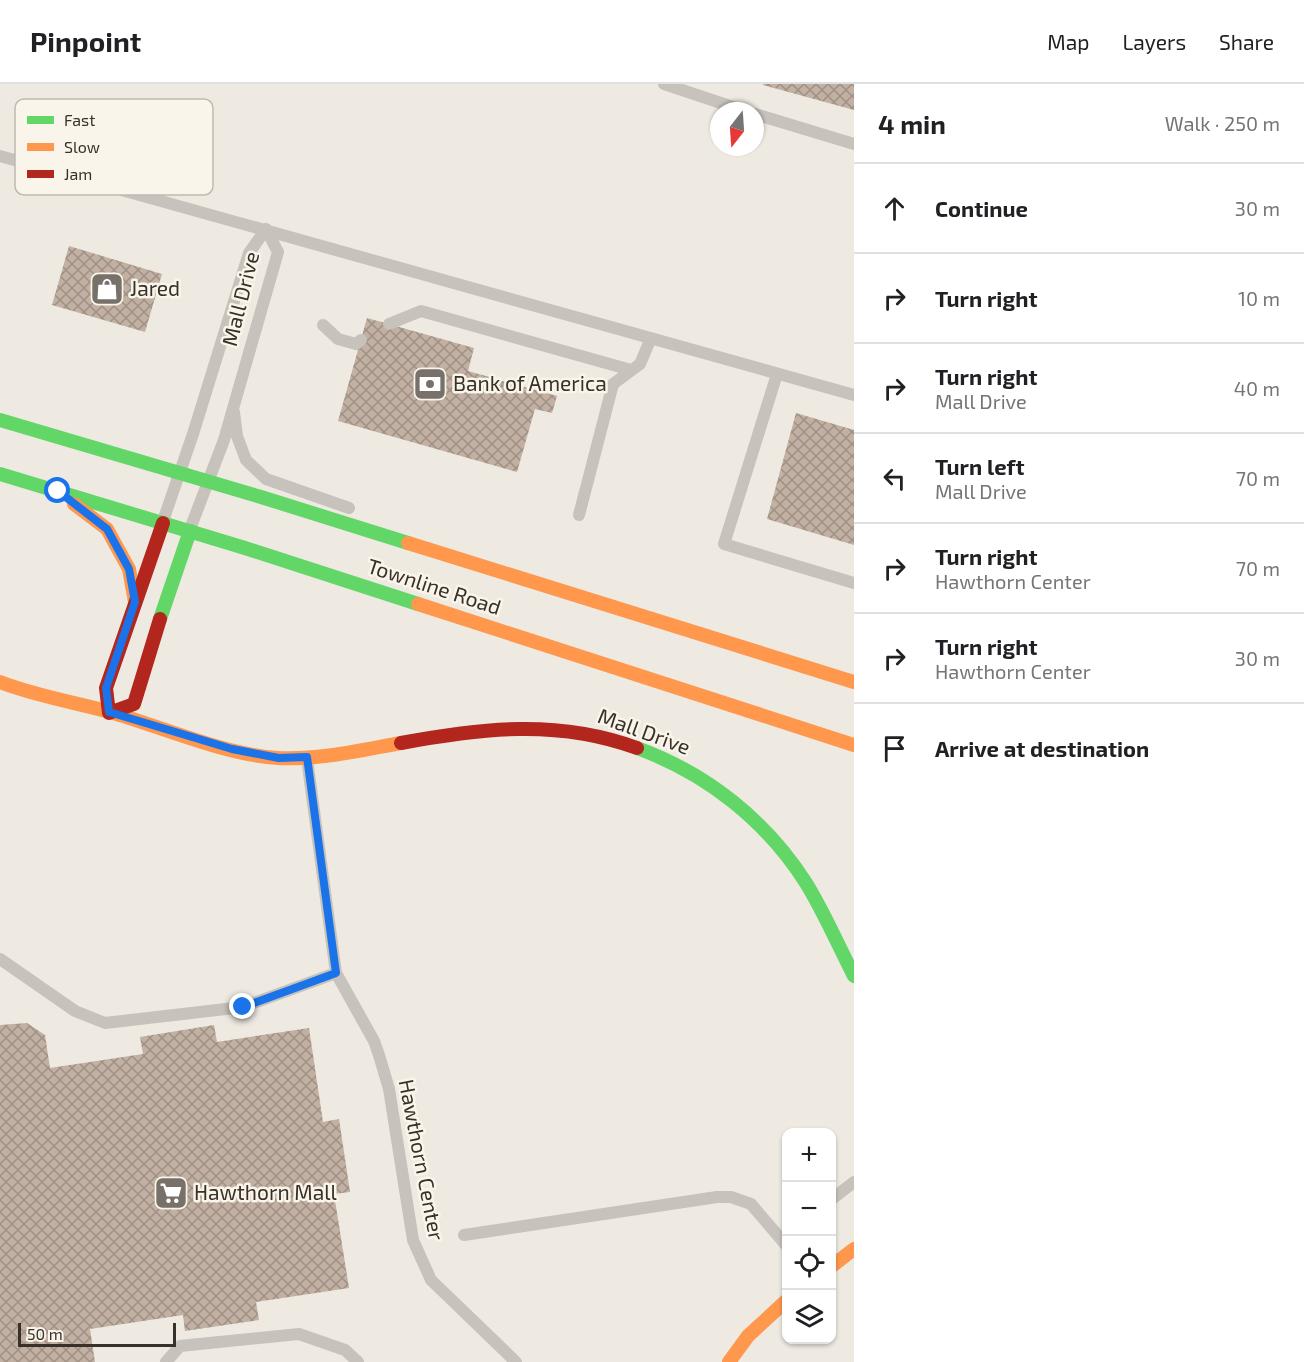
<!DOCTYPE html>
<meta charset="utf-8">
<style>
:root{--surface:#fff;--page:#f2f2f2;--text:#202124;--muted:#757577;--line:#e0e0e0}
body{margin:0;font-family:"Exo 2",sans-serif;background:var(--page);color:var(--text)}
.controls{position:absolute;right:18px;bottom:18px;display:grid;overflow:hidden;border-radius:12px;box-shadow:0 2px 4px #0004}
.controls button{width:54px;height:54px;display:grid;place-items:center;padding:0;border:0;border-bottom:2px solid var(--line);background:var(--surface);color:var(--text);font:30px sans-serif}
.compass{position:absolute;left:710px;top:18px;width:54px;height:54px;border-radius:50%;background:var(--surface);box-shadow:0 2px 4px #0004;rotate:197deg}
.scale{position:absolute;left:18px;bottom:15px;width:158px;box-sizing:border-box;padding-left:6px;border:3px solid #383029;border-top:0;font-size:16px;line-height:21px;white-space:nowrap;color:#383029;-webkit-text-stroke:4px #faf5ea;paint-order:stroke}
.stop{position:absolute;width:18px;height:18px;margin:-14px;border:4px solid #1a73e8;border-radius:50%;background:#fff}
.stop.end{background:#1a73e8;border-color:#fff;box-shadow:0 2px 6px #0008}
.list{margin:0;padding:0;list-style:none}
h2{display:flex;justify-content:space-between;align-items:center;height:78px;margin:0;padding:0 24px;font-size:26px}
h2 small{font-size:20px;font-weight:400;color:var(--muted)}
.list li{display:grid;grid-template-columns:39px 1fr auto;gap:18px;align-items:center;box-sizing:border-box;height:90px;padding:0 24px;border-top:2px solid var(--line)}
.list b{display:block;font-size:22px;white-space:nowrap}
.list p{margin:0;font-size:20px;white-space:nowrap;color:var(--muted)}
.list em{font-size:20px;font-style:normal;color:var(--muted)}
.icon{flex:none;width:33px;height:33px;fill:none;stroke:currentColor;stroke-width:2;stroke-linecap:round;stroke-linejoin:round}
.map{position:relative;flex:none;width:854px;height:1278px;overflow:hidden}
header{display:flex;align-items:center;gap:36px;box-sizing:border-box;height:84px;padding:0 30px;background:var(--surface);border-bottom:2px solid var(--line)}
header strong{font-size:28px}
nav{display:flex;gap:33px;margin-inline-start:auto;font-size:21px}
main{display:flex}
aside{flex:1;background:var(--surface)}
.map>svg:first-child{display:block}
.building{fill:url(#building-cross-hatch)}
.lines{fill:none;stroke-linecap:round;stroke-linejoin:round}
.lane{stroke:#c7c2bb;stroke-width:12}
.fast{stroke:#63d668;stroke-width:14}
.slow{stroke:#ff974d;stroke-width:14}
.jam{stroke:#b3261e;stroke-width:14}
.route{stroke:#1a73e8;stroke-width:8}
.labels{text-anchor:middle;stroke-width:5;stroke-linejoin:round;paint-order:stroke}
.poi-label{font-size:21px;fill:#383029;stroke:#faf5ea;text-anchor:start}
.street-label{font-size:21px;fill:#383029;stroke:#faf5ea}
.key{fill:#faf5ea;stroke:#c0bab0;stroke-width:1.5}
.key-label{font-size:16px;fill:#383029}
</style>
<header>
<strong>Pinpoint</strong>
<nav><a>Map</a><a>Layers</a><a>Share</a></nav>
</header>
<main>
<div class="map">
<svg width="854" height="1278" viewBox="0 0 854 1278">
<defs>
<pattern id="building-cross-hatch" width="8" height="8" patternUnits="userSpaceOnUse" patternTransform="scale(1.5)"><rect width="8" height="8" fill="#c2b0a3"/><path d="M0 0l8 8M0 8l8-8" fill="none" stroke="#9f9085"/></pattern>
</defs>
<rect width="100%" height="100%" fill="#eeeae2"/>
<path class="building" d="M763,0H854V26L763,1Z
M69,162L162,190L145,248L52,221Z
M367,234L474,264L468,287L557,312L552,329L535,325L517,388L338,337Z
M796,329L854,346V461L767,435Z
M27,939L45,951L50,984L143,970L140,953L214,941L217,958L309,944L323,1038L339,1035L350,1108L334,1110L349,1204L256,1218L259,1236L185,1247L183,1231L90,1245L95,1278H0V941Z"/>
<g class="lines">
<path class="lane" d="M664,0L745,27
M755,30L854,60
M0,72L854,311
M389,240L421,227L631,286
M323,241L338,255L356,260L361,256
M777,290L724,460L854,499
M234,328L237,352L246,376L266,395L349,424
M579,431L613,300L640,280L651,254
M163,437L193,350L249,169L266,145
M190,445L224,356L278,168L266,145
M0,875L75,927L105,939L243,923L336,889L307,675
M336,889L374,957L379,971L389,1005L413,1156L431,1196L516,1278
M832,1115L854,1098
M464,1151L717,1113H731L751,1120L786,1161
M166,1278L180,1262L299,1250L345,1266L358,1278"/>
<path class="fast" d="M0,336L261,413L408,459
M0,390L245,464L418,520
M160,535L190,447
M637,664C706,689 766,736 806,799C824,828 838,861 854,892"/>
<path class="slow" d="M74,420L107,445L129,485L135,518
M408,459L854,598
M418,520L854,661
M0,598C36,612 74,618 110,628C162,643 225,671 278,674C319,676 361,666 401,659
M832,1182L854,1165
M729,1278L748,1252L786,1217"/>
<path class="jam" d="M160,535L134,620L109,629L106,604L163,439
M401,659C482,644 558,635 637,664"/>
</g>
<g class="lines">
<path class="route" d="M58,407L107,445L129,485L135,518L106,604L109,628L232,665L279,674L307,673L336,889L243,923"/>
</g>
<defs>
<symbol id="shop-square" viewBox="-11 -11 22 22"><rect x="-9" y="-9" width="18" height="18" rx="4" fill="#78716a" stroke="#faf5ea"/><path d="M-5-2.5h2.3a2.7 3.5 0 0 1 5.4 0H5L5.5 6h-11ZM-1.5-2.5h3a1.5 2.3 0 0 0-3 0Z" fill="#fff"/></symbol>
<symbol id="bank-square" viewBox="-11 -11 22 22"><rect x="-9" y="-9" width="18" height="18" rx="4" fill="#78716a" stroke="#faf5ea"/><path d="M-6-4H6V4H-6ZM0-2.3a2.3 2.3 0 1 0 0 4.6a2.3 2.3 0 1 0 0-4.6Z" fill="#fff"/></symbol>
<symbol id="supermarket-square" viewBox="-11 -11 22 22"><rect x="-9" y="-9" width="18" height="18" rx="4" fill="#78716a" stroke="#faf5ea"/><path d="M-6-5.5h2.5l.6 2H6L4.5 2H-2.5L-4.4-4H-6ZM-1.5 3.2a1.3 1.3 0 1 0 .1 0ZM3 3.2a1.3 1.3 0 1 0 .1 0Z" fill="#fff"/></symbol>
</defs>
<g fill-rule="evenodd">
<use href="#shop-square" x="88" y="186" width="38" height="38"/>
<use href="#bank-square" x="411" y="281" width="38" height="38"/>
<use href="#supermarket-square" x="152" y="1090" width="38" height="38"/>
</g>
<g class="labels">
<g class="poi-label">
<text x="130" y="212">Jared</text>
<text x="453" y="307">Bank of America</text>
<text x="194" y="1116">Hawthorn Mall</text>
</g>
<g class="street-label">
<text transform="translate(241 215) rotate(-76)" y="7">Mall Drive</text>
<text transform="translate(434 503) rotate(18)" y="7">Townline Road</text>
<text transform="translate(644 648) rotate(20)" y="7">Mall Drive</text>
<text transform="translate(421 1076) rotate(79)" y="7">Hawthorn Center</text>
</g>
</g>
<rect x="15" y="15" width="198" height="96" rx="9" class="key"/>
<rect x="27" y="32" width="27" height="8" fill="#63d668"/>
<rect x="27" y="59" width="27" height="8" fill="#ff974d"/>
<rect x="27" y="86" width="27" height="8" fill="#b3261e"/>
<g class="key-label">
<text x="64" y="42">Fast</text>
<text x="64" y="69">Slow</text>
<text x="64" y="96">Jam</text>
</g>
</svg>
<div class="controls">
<button>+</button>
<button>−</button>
<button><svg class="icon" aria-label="locate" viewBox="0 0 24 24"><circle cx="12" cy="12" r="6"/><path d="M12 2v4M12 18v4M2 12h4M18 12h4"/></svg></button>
<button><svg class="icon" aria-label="layers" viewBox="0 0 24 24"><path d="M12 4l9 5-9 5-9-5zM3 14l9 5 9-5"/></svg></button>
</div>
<svg class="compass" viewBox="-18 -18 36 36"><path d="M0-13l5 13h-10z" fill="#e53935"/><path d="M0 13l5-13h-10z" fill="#757577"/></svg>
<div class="scale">50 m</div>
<div class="stop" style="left:58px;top:407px"></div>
<div class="stop end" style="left:243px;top:923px"></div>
</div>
<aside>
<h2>4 min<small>Walk · 250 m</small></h2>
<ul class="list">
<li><svg class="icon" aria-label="ahead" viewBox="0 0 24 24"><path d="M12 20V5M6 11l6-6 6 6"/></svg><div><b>Continue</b></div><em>30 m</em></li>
<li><svg class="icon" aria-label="right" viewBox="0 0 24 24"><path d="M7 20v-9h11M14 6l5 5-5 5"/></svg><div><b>Turn right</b></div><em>10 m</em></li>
<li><svg class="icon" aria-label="right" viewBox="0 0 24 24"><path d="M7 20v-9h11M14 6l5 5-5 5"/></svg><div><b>Turn right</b><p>Mall Drive</p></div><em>40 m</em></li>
<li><svg class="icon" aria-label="left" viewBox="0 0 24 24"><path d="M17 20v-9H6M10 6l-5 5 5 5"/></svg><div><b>Turn left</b><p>Mall Drive</p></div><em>70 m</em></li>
<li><svg class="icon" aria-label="right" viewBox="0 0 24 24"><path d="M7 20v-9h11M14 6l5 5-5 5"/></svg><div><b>Turn right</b><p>Hawthorn Center</p></div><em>70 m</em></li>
<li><svg class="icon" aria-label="right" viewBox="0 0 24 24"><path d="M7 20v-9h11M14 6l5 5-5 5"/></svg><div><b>Turn right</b><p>Hawthorn Center</p></div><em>30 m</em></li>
<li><svg class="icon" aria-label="arrive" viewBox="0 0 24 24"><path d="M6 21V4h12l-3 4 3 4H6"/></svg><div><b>Arrive at destination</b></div></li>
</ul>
</aside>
</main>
